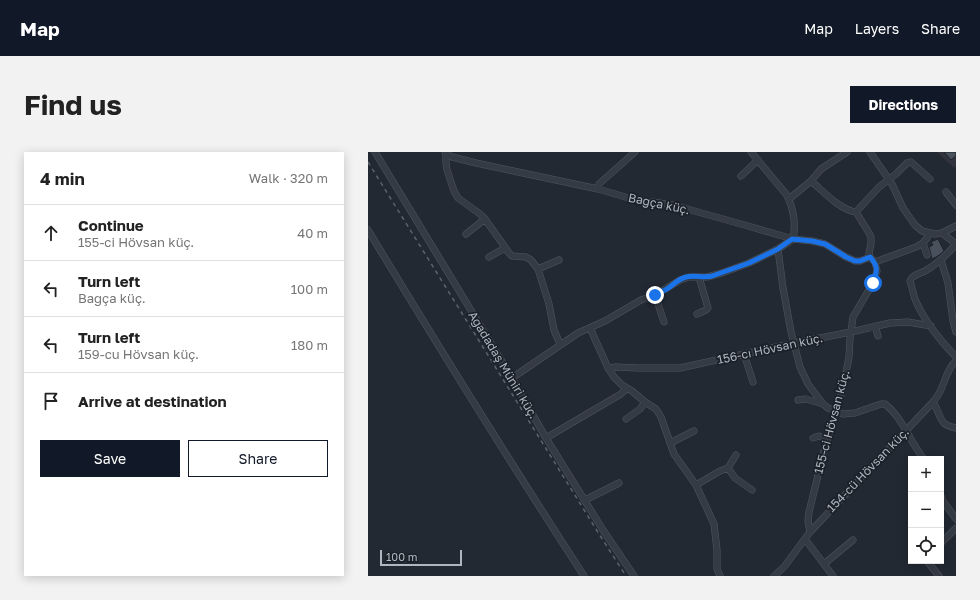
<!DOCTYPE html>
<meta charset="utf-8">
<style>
:root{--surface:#fff;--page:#f2f2f2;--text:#222;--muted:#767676;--line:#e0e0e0;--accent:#111827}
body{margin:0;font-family:"Golos Text",sans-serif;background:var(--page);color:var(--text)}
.controls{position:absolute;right:12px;bottom:12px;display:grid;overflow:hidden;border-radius:0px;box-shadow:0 2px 10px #0003}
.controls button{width:36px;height:36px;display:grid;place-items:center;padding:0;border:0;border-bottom:1px solid var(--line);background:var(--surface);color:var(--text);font:20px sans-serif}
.scale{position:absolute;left:12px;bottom:10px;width:82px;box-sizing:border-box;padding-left:4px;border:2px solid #afb6c1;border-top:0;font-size:11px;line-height:14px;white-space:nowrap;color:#afb6c1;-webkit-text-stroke:3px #1b2129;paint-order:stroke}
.stop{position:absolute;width:12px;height:12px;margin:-9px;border:3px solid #1a73e8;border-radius:50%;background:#fff}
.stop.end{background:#1a73e8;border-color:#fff;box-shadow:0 1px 4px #0008}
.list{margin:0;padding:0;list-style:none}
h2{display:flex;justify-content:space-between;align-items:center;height:52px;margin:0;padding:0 16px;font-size:17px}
h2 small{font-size:13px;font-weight:400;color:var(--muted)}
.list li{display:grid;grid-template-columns:26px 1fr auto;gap:12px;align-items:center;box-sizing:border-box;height:56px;padding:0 16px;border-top:1px solid var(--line)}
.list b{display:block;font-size:15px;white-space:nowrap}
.list p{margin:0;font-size:13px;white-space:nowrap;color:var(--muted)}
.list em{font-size:13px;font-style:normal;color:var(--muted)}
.actions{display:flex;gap:8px;padding:12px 16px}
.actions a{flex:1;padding:9px 0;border:1px solid var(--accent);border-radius:0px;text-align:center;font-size:14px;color:var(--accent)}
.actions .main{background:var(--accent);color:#fff}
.icon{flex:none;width:22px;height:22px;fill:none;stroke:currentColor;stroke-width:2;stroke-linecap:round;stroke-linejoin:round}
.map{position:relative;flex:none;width:588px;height:424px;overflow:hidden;border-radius:0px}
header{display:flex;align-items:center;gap:24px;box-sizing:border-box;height:56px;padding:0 20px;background:var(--accent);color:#fff}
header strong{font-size:19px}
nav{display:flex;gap:22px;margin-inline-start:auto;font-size:14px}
.intro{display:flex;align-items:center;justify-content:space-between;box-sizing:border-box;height:96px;padding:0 24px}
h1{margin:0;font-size:28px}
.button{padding:10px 18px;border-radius:0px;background:var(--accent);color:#fff;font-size:14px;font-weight:700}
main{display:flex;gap:24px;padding:0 24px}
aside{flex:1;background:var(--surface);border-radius:0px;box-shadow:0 2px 10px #0003}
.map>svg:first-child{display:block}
.medical{fill:#32323c}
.building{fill:#49515d;stroke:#1d222b}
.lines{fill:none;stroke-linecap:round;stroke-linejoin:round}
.minor-casing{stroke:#50565f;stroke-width:7}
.minor{stroke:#353b44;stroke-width:6}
.rail{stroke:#5b636e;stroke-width:1.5;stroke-dasharray:4 4;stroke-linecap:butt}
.route{stroke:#1a73e8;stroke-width:5}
.labels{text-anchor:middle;stroke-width:3.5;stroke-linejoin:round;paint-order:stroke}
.street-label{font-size:12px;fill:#afb6c1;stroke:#1b2129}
</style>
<header>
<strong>Map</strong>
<nav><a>Map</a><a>Layers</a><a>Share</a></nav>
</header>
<div class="intro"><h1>Find us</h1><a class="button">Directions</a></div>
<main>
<aside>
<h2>4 min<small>Walk · 320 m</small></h2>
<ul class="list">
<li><svg class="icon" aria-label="ahead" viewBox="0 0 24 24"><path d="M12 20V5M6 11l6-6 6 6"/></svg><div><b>Continue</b><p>155-ci Hövsan küç.</p></div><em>40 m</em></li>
<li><svg class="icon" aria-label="left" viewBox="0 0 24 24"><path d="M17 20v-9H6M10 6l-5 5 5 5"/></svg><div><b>Turn left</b><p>Bağça küç.</p></div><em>100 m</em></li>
<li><svg class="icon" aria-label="left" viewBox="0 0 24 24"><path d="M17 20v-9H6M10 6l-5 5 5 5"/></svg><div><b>Turn left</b><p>159-cu Hövsan küç.</p></div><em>180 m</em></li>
<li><svg class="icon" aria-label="arrive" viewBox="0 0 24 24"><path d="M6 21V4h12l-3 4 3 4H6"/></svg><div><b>Arrive at destination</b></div></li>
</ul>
<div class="actions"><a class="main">Save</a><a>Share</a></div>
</aside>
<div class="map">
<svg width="588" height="424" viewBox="0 0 588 424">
<rect width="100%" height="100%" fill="#222933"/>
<path class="medical" d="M569,0H588V14L586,16Z"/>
<path class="building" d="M576,0H588V4L583,8Z
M570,87L576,99L570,104L564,107L561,95L565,93L563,90Z"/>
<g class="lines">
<defs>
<path id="minor" d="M7,0L144,226L178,286L235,378L266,424
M77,0L78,2L84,5L108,11L230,37L264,47L305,53L373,72L425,87L444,89L457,92L478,105L487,109H492L502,105
M502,0L524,32L535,56L547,73L554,79L567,82L574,81L588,74
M78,2V11L79,18L86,39L90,46L112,62L117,67L141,101L144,104L158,105L163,108L170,117L181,152L186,178L192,192
M373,24L390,8
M230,37L231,32L267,0
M578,40L588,53
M421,47L443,29L453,17L479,0
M488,60L511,35L528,22L539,11L543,10L562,27
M0,78C70,194 142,310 216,424
M574,81L588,92
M98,82L117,67
M555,91L559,103
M588,92C579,103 569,112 557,119C551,122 544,123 542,129C544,135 545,141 547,147C555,167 573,190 588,205
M410,97L415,136L423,180L432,215L440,232L455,252L460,256L475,262L487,261L513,252H517C536,267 541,289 556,307
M121,105L137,96
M573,108L580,131L585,169L588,180
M507,110L548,95L555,91L559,86L562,81
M170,117L191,108
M287,143L296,170
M329,162L338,158L340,156L331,125
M507,174L510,184
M222,176L240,216L246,225L254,233L264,239L277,250L288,257L293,265L306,302L328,333L346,372L349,398V417L352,424
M376,202L385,230
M240,216L248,215L270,216H312L426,191L483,180L522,171L540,170L563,174
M144,226L210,181L237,169L273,148L287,143L299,136L312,128L321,125H339L354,121L381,111L410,97L425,87C428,73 426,56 418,42L383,0
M430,248L438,247L455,252
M565,250C569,256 572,267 576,271C579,274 584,275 588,276
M258,267L272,257L277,250
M178,286L253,242L259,236
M445,286L451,284L459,287
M302,291L326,279
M360,316L367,326L384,338
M328,333L352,319L360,316L368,303
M573,344L575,349L588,367
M217,348L251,331
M442,380L440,369L441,360L456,299L475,236L481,205L482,187L485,165L505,131L509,119L507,110L502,105L501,102L503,91V85L501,81L488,60C472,58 455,39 443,29
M437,387L465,424
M573,391L588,376
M559,409L571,424
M456,412L485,388
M406,424L416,415L442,380L565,250C569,245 572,241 574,235C578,226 580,216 588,209"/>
</defs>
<use href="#minor" class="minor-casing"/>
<use href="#minor" class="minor"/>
<path class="rail" d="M0,10L231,382L258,424"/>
</g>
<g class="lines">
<path class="route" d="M287,143C291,141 295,139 299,137C305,133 310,127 318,125C326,123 336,126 344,124L381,111L410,97L424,87L444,89L457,92L478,105L487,109H492L502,105C511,115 509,119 505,131"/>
</g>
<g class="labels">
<g class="street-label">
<text transform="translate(291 52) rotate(12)" y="4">Bağça küç.</text>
<text transform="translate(402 197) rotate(-12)" y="4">156-cı Hövsan küç.</text>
<text transform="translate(135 213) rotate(59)" y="4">Ağadadaş Müniri küç.</text>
<text transform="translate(464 270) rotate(-75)" y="4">155-ci Hövsan küç.</text>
<text transform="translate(500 318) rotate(-46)" y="4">154-cü Hövsan küç.</text>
</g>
</g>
</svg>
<div class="controls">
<button>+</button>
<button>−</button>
<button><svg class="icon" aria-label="locate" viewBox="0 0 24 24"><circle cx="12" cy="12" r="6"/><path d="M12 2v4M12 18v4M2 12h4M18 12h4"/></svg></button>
</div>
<div class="scale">100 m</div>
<div class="stop" style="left:505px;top:131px"></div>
<div class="stop end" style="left:287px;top:143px"></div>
</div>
</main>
